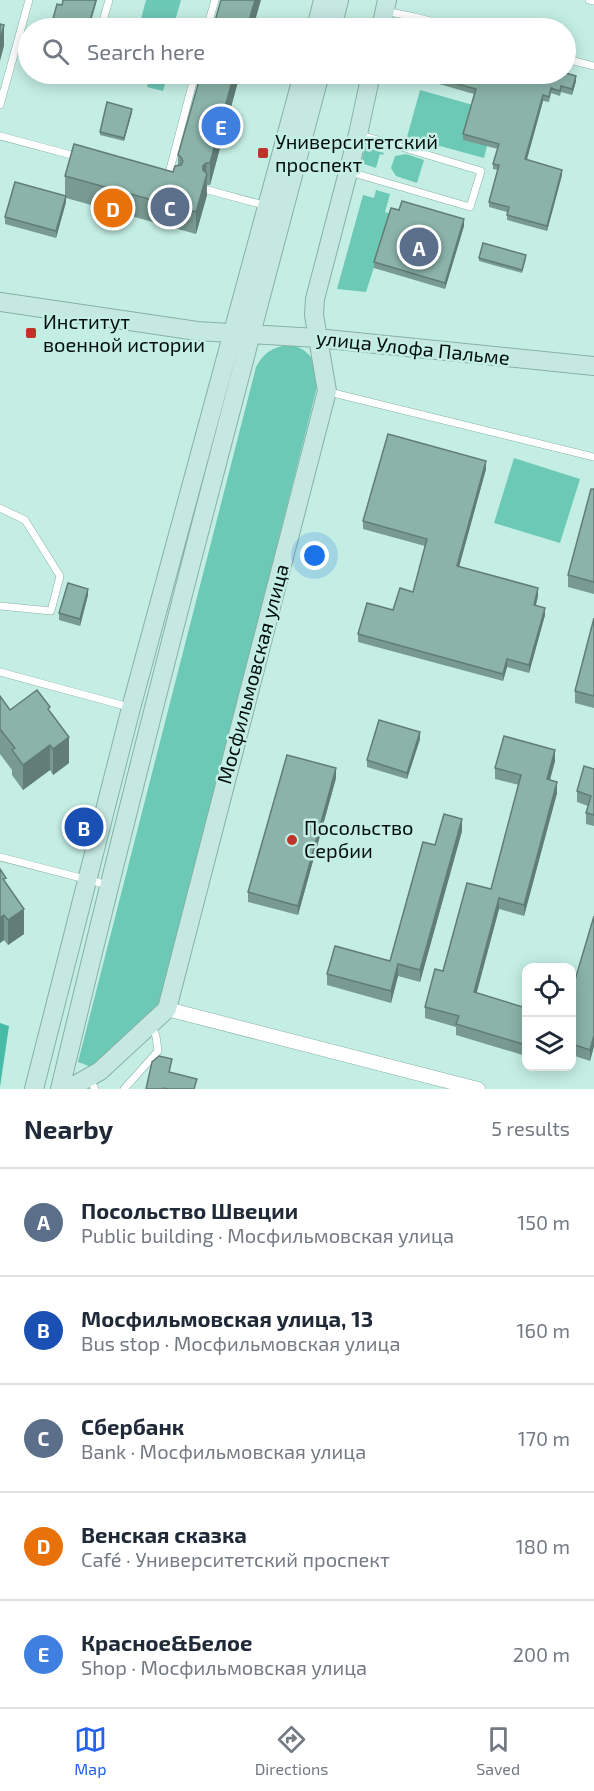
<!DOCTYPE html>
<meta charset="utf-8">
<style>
:root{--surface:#fff;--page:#f2f2f3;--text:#1f2937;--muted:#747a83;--line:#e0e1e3;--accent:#2563eb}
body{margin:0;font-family:"Exo 2",sans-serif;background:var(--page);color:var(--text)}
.controls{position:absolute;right:18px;bottom:18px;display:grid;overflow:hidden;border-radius:12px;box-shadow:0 3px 15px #0003}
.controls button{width:54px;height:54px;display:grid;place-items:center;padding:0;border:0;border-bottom:2px solid var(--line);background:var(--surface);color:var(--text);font:30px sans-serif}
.you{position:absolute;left:315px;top:556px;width:21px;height:21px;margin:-15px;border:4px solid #fff;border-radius:50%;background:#1a73e8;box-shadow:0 0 0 9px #1a73e833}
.badge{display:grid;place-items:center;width:39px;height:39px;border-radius:50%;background:var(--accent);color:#fff;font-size:20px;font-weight:700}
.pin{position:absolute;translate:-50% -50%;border:3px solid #fff;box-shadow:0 2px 6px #0006}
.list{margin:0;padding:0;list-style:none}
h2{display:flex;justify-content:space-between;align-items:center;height:78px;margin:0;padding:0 24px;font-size:26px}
h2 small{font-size:20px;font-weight:400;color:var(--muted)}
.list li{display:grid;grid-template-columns:39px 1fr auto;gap:18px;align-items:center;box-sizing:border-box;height:108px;padding:0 24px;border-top:2px solid var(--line)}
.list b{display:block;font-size:22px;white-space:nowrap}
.list p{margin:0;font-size:20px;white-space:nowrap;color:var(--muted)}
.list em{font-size:20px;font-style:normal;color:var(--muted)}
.icon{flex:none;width:33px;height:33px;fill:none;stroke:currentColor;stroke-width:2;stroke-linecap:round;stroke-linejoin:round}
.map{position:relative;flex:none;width:594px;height:1089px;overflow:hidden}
.search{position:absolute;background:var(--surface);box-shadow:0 3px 15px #0003;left:18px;right:18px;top:18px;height:66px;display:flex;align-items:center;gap:15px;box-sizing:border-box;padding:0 21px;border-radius:33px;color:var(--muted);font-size:22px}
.sheet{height:618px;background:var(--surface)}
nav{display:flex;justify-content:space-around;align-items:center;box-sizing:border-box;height:84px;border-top:2px solid var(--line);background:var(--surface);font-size:16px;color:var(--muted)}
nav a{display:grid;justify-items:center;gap:3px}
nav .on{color:var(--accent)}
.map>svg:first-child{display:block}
.green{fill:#6cc9b6}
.forest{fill:#48bba6}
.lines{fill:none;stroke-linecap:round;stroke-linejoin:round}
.lane-casing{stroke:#88b0a6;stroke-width:8}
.street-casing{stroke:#88b0a6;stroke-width:15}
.secondary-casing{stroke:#88b0a6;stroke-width:20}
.lane{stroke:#fff;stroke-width:7}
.street{stroke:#fff;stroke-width:14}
.secondary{stroke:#c5e8e2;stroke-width:18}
.wall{fill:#789a91}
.shaded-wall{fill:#617d76}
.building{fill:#8bb3a9;stroke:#617d76;stroke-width:1.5}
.poi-dot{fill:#c13329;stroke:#c4eee4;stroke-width:2}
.labels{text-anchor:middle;stroke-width:5;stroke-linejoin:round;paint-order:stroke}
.poi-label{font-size:20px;fill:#020e0b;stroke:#c4eee4;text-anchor:start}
.street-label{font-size:20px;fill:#020e0b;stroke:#c4eee4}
</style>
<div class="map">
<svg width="594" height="1089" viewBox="0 0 594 1089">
<rect width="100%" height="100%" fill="#c4eee4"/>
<path class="green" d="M146,0H181L173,28H156L141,23V19Z
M151,74H168L163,91L147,87Z
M420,90L473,105L487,146L484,158L407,137Z
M365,147L384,153L383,155L380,154L376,168L361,163Z
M406,154L424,160L417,183L396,176L391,168L395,156Z
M376,190L390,194L385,212L391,214L366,292L337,289L363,195L374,198Z
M293,345C310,351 316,361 319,379L161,1006L94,1068L78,1062L256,367C265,351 274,346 293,345Z
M514,458L580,479L560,543L494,523Z"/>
<path class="forest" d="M0,1023L9,1026L0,1087Z"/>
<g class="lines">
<defs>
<path id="lane" d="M589,0L594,1
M385,11L415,17L456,28
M101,28L109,0
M207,28L215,0
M566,59L594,66
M88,76L89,74
M0,105L29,0
M0,136L79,157
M350,172L470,207L481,171L358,134
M168,177L195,74
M208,190L267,206
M329,392L594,457
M0,508L25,520L60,576L51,611L0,606
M0,672L129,707
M0,857L108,885
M89,1078L95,1089
M124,1089L158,1051L156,1036L151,1025"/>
<path id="street" d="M167,1009L478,1089"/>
<path id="secondary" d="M316,28L323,0
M332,28L339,0
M381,28L387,0
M0,302L197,331L317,338L594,366
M34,1089L131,708L303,74
M60,1089C141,749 230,411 320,74
M68,1089L100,1071L167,1009L327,391L314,315L315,299L358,134L371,74"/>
</defs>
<use href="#lane" class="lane-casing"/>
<use href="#street" class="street-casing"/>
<use href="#secondary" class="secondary-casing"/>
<use href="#lane" class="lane"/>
<use href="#street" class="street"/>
<use href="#secondary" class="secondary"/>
</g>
<path class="wall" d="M567,69L566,73L576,81L572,95L561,92L560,96L551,93L549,102L543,101L527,160L562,175L547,231L507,220V212L489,207V202L498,170L493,169V164L498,149L463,140V134L474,94L439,84V79Z
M240,74L210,185H207V195L196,234L66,198V202L56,238L5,224V217L65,195V176L173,172L178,165V155Z
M132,112L124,141L100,135V132Z
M399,210L464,226L445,289L374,268V262Z
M479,258L526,259L522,273L479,261Z
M486,469L459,567L538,596L536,605L545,615L529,673L507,667L503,681L358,642V634L393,610L413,592L425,546L363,529V521Z
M594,489V594L568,587V575Z
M88,595L80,626L59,620V613Z
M594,618V708L575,703V691Z
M0,696L10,710L50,712L69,763L53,775L50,770L23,790L12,775V770L0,754Z
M420,739L407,779L367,767V760Z
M555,761L550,780L557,793L524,916L499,909L476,993L526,1008V1056L456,1035V1027L425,1018V1007L443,971L491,889L519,785L495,779V768Z
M594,769V826L586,824V813L588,806L577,802V791Z
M336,778L298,915L248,902V892Z
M462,831L420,982L398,976L391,1003L327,985V974L390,961L435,845Z
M6,883L24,934L8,945L4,940L0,943Z
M594,916V1046L590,1061L572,1055V990Z"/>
<path class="shaded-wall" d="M96,0H97L89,28H88Z
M255,0H261L253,28H247Z
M4,25V46L0,61V40Z
M234,74H240L210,185V163Z
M576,76V81L572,95V89Z
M543,95V101L525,165V159Z
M132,109V112L124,141V138Z
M206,163L207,195L196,234V212L203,166Z
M562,170V175L547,231V226Z
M66,196V202L56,238V231Z
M464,219V226L445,289V283Z
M486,461V469L457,574V566Z
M538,588V596L534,612V605Z
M88,589V595L80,626V619Z
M545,608V615L529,673V665Z
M507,659V667L503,681V674Z
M420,732V739L407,779V773Z
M69,737V763L53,775V749Z
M50,745V770L23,790V765Z
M555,750V761L547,790V779Z
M336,768V778L298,915V906Z
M557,782V793L524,916V905Z
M462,819V831L420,982V970Z
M499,898V909L474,1003V992Z
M24,909V934L8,945V920Z
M4,915V940L0,943V918Z
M398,964V976L391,1003V991Z
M594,1035V1046L590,1061V1050Z"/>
<path class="building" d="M63,0H96L88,28H55L56,27L51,26L57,4L62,5Z
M221,0H255L247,28H213Z
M0,24L4,25L0,40Z
M566,73L576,76L572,89L561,86L560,91L551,88L549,97L543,95L525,159L562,170L547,226L507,215L509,207L489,202L499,165L493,164L499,144L463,134L476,89L439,79L440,74Z
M201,74H234L210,163H206L203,166V170L207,174L196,212L65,176L74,144L173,172L175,166L181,165L183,161L181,157L178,155Z
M107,102L132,109L124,138L100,132Z
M15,182L66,196L56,231L5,217Z
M402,201L464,219L445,283L374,262L391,208L399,210Z
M483,243L526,255L522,270L479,258Z
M388,434L486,461L457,566L538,588L534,605L545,608L529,665L507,659L503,674L358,634L367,603L393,610L400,588L413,592L427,539L363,521Z
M591,489H594V582L568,575Z
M68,583L88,589L80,619L59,613Z
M594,618V696L575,691Z
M37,690L50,707L48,709L69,737L53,749L50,745L23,765L12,750L15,748L0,729V696L10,710Z
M379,720L420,732L407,773L367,760Z
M504,736L555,750L547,779L557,782L524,905L499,898L474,992L526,1008V1045L456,1024L459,1016L425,1007L435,969L443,971L467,883L491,889L521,775L495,768Z
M287,755L336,768L298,906L248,892Z
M584,766L594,769V815L586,813L591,796L577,791Z
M444,814L462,819L420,970L398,964L391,991L327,974L335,946L390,961L423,842L435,845Z
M0,869L6,878L3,879L24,909L8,920L4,915L0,918Z
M594,916V1035L590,1050L572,1044V990Z
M159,1056L172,1059L169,1072L197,1079L194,1089H168L164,1088L163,1089H146L152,1062Z"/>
<g class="poi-dot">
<rect x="257" y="147" width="12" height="12" rx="3"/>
<rect x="25" y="327" width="12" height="12" rx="3"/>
<circle cx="292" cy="840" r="6"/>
</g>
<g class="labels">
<g class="poi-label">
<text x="275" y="149">Университетский<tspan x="275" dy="23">проспект</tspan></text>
<text x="43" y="329">Институт<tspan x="43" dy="23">военной истории</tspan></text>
<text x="304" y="835">Посольство<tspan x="304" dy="23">Сербии</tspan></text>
</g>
<g class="street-label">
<text transform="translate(413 348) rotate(6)" y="7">улица Улофа Пальме</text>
<text transform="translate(253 674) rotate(-75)" y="7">Мосфильмовская улица</text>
</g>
</g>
</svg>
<div class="controls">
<button><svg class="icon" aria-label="locate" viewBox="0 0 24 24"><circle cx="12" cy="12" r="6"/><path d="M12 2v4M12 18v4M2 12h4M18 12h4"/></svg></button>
<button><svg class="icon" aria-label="layers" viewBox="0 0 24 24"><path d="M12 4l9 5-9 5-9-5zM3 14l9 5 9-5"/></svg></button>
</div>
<div class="you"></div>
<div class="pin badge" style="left:419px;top:247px;background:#5c6f8a">A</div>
<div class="pin badge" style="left:84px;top:827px;background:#1a4fb4">B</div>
<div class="pin badge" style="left:170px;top:207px;background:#5c6f8a">C</div>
<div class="pin badge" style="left:113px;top:208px;background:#e8710a">D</div>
<div class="pin badge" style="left:221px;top:126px;background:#3f7fe0">E</div>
<div class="search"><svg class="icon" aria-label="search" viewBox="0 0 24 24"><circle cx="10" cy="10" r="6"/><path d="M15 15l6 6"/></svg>Search here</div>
</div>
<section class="sheet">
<h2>Nearby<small>5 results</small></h2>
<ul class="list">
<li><span class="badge" style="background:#5c6f8a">A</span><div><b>Посольство Швеции</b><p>Public building · Мосфильмовская улица</p></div><em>150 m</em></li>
<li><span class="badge" style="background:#1a4fb4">B</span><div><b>Мосфильмовская улица, 13</b><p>Bus stop · Мосфильмовская улица</p></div><em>160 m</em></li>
<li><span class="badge" style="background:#5c6f8a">C</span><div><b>Сбербанк</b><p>Bank · Мосфильмовская улица</p></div><em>170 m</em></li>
<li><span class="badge" style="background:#e8710a">D</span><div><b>Венская сказка</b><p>Café · Университетский проспект</p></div><em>180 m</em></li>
<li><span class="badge" style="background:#3f7fe0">E</span><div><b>Красное&amp;Белое</b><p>Shop · Мосфильмовская улица</p></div><em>200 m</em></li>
</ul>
</section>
<nav>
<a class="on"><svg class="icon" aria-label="map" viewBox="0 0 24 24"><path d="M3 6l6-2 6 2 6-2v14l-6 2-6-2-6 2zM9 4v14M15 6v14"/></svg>Map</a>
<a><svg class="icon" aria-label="directions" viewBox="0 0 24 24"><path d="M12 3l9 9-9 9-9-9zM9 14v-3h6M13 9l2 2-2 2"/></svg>Directions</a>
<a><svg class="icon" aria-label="saved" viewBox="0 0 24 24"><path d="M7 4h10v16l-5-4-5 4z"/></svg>Saved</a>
</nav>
